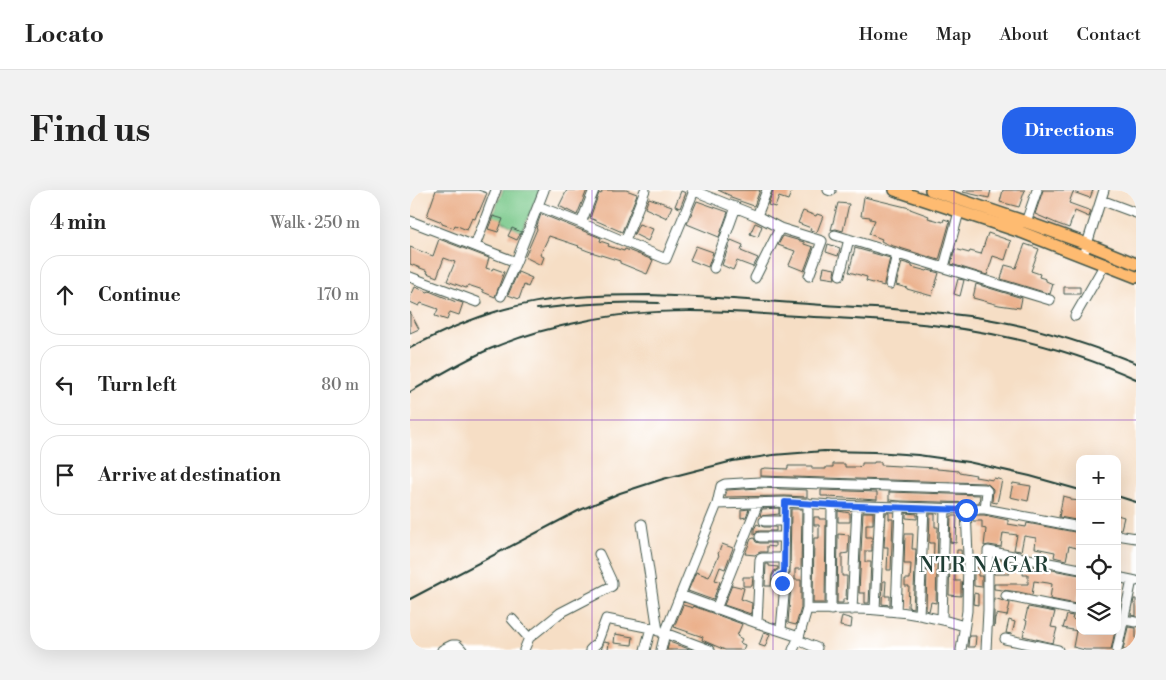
<!DOCTYPE html>
<meta charset="utf-8">
<style>
:root{--surface:#fff;--page:#f2f2f2;--text:#222;--muted:#767676;--line:#e0e0e0;--accent:#2563eb}
body{margin:0;font-family:"Libre Bodoni",serif;background:var(--page);color:var(--text)}
.controls{position:absolute;right:15px;bottom:15px;display:grid;overflow:hidden;border-radius:10px;box-shadow:0 5px 20px #0002}
.controls button{width:45px;height:45px;display:grid;place-items:center;padding:0;border:0;border-bottom:1px solid var(--line);background:var(--surface);color:var(--text);font:25px sans-serif}
.stop{position:absolute;width:15px;height:15px;margin:-11px;border:4px solid #2563eb;border-radius:50%;background:#fff}
.stop.end{background:#2563eb;border-color:#fff;box-shadow:0 1px 5px #0008}
.list{margin:0;padding:0;list-style:none}
h2{display:flex;justify-content:space-between;align-items:center;height:65px;margin:0;padding:0 20px;font-size:21px}
h2 small{font-size:16px;font-weight:400;color:var(--muted)}
.list li{display:grid;grid-template-columns:32px 1fr auto;gap:15px;align-items:center;box-sizing:border-box;height:80px;margin:0 10px 10px;padding:0 10px;border:1px solid var(--line);border-radius:20px}
.list b{display:block;font-size:19px;white-space:nowrap}
.list em{font-size:16px;font-style:normal;color:var(--muted)}
.icon{flex:none;width:28px;height:28px;fill:none;stroke:currentColor;stroke-width:2;stroke-linecap:round;stroke-linejoin:round}
.map{position:relative;flex:none;width:726px;height:460px;overflow:hidden;border-radius:20px}
header{display:flex;align-items:center;gap:30px;box-sizing:border-box;height:70px;padding:0 25px;background:var(--surface);border-bottom:1px solid var(--line)}
header strong{font-size:24px}
nav{display:flex;gap:28px;margin-inline-start:auto;font-size:18px}
.intro{display:flex;align-items:center;justify-content:space-between;box-sizing:border-box;height:120px;padding:0 30px}
h1{margin:0;font-size:35px}
.button{padding:12px 22px;border-radius:20px;background:var(--accent);color:#fff;font-size:18px;font-weight:700}
main{display:flex;gap:30px;padding:0 30px}
aside{flex:1;background:var(--surface);border-radius:20px;box-shadow:0 5px 20px #0002}
.map>svg:first-child{display:block}
.green{fill:#77c788;stroke:#4b825e}
.building{fill:#ebb08b}
.lines{fill:none;stroke-linecap:round;stroke-linejoin:round}
.minor-casing{stroke:#3f554a;stroke-width:11}
.major-casing{stroke:#3f554a;stroke-width:14}
.minor{stroke:#fff;stroke-width:9}
.major{stroke:#febb71;stroke-width:11}
.rail{stroke:#1f3d34;stroke-width:2}
.route{stroke:#2563eb;stroke-width:6}
.grid{fill:none;stroke:#7b2cbf;stroke-width:1;stroke-opacity:0.55}
.labels{text-anchor:middle;stroke-width:4.5;stroke-linejoin:round;paint-order:stroke}
.neighbourhood-label{font-size:21px;letter-spacing:1px;fill:#1f3d34;stroke:#fff}
</style>
<header>
<strong>Locato</strong>
<nav><a>Home</a><a>Map</a><a>About</a><a>Contact</a></nav>
</header>
<div class="intro"><h1>Find us</h1><a class="button">Directions</a></div>
<main>
<aside>
<h2>4 min<small>Walk · 250 m</small></h2>
<ul class="list">
<li><svg class="icon" aria-label="ahead" viewBox="0 0 24 24"><path d="M12 20V5M6 11l6-6 6 6"/></svg><div><b>Continue</b></div><em>170 m</em></li>
<li><svg class="icon" aria-label="left" viewBox="0 0 24 24"><path d="M17 20v-9H6M10 6l-5 5 5 5"/></svg><div><b>Turn left</b></div><em>80 m</em></li>
<li><svg class="icon" aria-label="arrive" viewBox="0 0 24 24"><path d="M6 21V4h12l-3 4 3 4H6"/></svg><div><b>Arrive at destination</b></div></li>
</ul>
</aside>
<div class="map">
<svg width="726" height="460" viewBox="0 0 726 460">
<rect width="100%" height="100%" fill="#fff"/>
<filter id="ink" filterUnits="userSpaceOnUse"><feTurbulence type="fractalNoise" baseFrequency=".02" numOctaves="2"/><feDisplacementMap in="SourceGraphic" scale="10" xChannelSelector="R" yChannelSelector="G"/><feConvolveMatrix kernelMatrix="1 2 1 2 8 2 1 2 1" color-interpolation-filters="sRGB"/></filter>
<filter id="wash" filterUnits="userSpaceOnUse"><feTurbulence type="fractalNoise" baseFrequency=".0096" numOctaves="4" result="noise"/><feDisplacementMap in="SourceGraphic" scale="20" xChannelSelector="R" yChannelSelector="G"/><feGaussianBlur stdDeviation="1.12" result="paint"/><feColorMatrix in="noise" values="0 0 0 0 0 0 0 0 0 0 0 0 0 0 0 0 0 1.4 0 .05"/><feComposite in="paint" operator="in"/></filter>
<g filter="url(#wash)">
<rect width="100%" height="100%" fill="#f6dec5"/>
<path class="green" d="M93,0H130L112,42L82,26Z"/>
<g id="blocks">
<path class="building" d="M26,0H68L77,3L69,22L68,21L65,29L62,28L57,40L45,35L44,38L32,34V32L17,26Z
M157,0H177L167,25L149,16Z
M193,0H216L227,4L212,42L180,28L189,3L191,4Z
M308,0H350L344,16L321,8V6Z
M363,0H382L378,10L369,7L365,17L358,15Z
M554,0H581L579,8L553,2Z
M593,0H615L609,17L590,12Z
M633,0H683L680,8L663,2L659,13L681,21L679,27L665,21L659,38L648,34L625,24Z
M271,1L276,3L270,18L265,16Z
M454,7L500,18V19L519,26L518,28L533,32L534,29L540,31L529,70L477,54L471,51L472,49L459,44L465,30L460,29V27L451,26Z
M239,8L262,16L257,28L235,18Z
M287,11L318,22L309,47L277,34Z
M428,13L439,14L433,41L426,39L421,40Z
M393,21L406,26L407,24L413,26L407,42L400,40L401,38L388,33Z
M131,24L191,48L190,51L199,54L198,56L214,61L215,59L243,70L237,84L210,73V71L178,61L168,57L169,56L139,46L130,65L134,67L131,75L115,67L127,39L126,38Z
M83,26L93,29L88,42L78,39Z
M345,33L352,36L348,47L340,44Z
M229,34L243,39L238,51L224,44Z
M102,38L111,42L107,50L98,46Z
M578,43L601,51L595,70L583,66L577,85L541,74L545,59L559,63L560,61L571,64Z
M373,46L394,52V54L403,57L394,81L379,75L385,61L368,55Z
M29,49L79,68L76,78L82,80L83,78L94,82L85,107L73,102V100L58,95L56,98L37,91L45,72L34,68L27,87L17,83L18,81L0,74V57L23,66Z
M321,50L333,55L331,61L348,68L343,77L327,71L323,80L312,75Z
M418,54L430,58L428,66L416,62Z
M615,54L629,59L621,81L630,84L629,87L636,89V91L643,94L640,104L591,89L595,75L606,78Z
M286,56L303,62L298,77L280,70Z
M445,58L480,68L474,93V96L456,91L457,87L439,82Z
M492,72L502,75V77L517,81L518,80L529,83L522,106L497,99V98L486,95Z
M414,77L425,79L424,84L425,89L412,87Z
M108,82L122,88L118,97L114,95L109,109L98,105Z
M548,89L554,90L550,106L544,104Z
M566,94L612,108L610,118L589,115L563,108Z
M5,97L18,102L19,101L46,112V111L53,113L49,125L40,122L37,130L25,126L28,119L11,113L9,116L0,112V108Z
M654,97H670V104H654Z
M0,122L9,139L0,143Z
M464,272H471V275L527,278V279L549,281V282L566,285L565,287L583,290L584,288L592,290L587,313L582,312L583,299L579,295L575,293L351,286V279L355,278L378,279V276H402V279H416V277H423V274H435V277H447L452,276V273H464Z
M603,293L621,296L618,311L600,307Z
M350,298L397,300V307L375,306L315,307L317,300Z
M411,300L467,302V310L418,307V306H411Z
M479,302L570,305L569,313L490,311L479,310Z
M653,306L661,308V310L670,311L666,330L649,327Z
M369,318V324L350,326L352,319Z
M339,319L336,327L331,328V320Z
M381,319H392L391,379H385V390H391V418L386,435L378,433L381,395V391L377,388L380,383Z
M428,321L440,323V332H428Z
M453,322H463V334H456V347H462V361H455V372H461L459,413H455V403H449Z
M476,323H479V329H483L481,380H477L478,357H474Z
M496,323L507,324V329L496,328Z
M520,324H525V337H528L526,413L521,412L519,421L516,420L517,379H523L524,353H519Z
M563,325H574L598,330V334L616,337L617,333L670,343V359L659,356L656,370L644,367L645,362L625,358L626,348L614,346L611,361L604,360L607,345L593,343L591,357L579,355L574,356L576,339L572,338V331H563Z
M707,325L714,327L711,339H707Z
M541,326H547L546,353L540,352Z
M404,327H409V329H416L415,413H403L404,348H409V335H404Z
M347,334L354,337H366V341H350L346,342L344,345V339Z
M428,344L439,345L438,363L432,364V386H437L436,409H433V413H427Z
M495,344H503L502,359H506L503,418L498,417L499,396H495V389H500L501,374H494Z
M344,348L346,352L350,353H365V357L357,356V362H350L345,365L335,364L341,349Z
M312,354L323,358L315,379L310,377L305,390L310,392L303,410L278,401L286,382L299,387L309,365L308,364Z
M547,360H551L552,374H546Z
M584,369L601,372L599,384H584Z
M545,370V391H551V406L539,405L540,371Z
M356,374H359V376L368,377V379L364,381L362,385L361,396H355Z
M614,375L620,376L670,385V398L666,414L640,409L642,394L638,393L624,391L622,405L609,402L584,399V394H618V385H613Z
M564,377H568V386H572V397L564,396Z
M333,387H343L342,396H333Z
M473,391H476L475,406H480V415L472,414Z
M322,395L334,398L331,409L342,413L341,424L314,415Z
M564,403L568,404V415L563,414Z
M584,408L600,413L597,426L586,424V427H585L584,437Z
M724,409H726V426L721,425Z
M273,415L283,418V416L332,434L327,446L332,449L330,453L335,455L333,460H315L292,450L293,447L264,437Z
M618,417L645,422L641,437L647,438L643,453L613,446L617,431L615,430Z
M657,425L663,426L662,429L669,431L667,441L653,438Z
M432,426L442,429L441,438L430,436Z
M599,430L605,432L602,444L596,443Z
M718,437L726,438V453L724,460H713Z
M666,441H705L701,460H675L663,457Z
M354,442L360,444L355,457L349,455Z
M205,444L223,447L222,455L204,453Z
M559,446H566L565,457H558Z
M194,452L199,453L198,460H191Z
M259,452L282,460H257Z"/>
</g>
</g>
<g filter="url(#ink)">
<use href="#blocks" fill-opacity="0" stroke="#3f554a" stroke-width="1"/>
<g class="lines">
<defs>
<path id="minor" d="M282,0L347,26L370,38L412,51L399,86
M418,0L421,1
M691,10L726,23
M128,16L171,33L256,69L284,1
M347,26L357,0
M0,31L106,72
M616,32L627,0
M171,33L184,0
M425,45L640,110
M215,51L235,0
M65,56L86,0
M673,65L677,54L694,0
M534,77L549,22
M304,78L326,17
M430,85L439,49
M0,87L67,112
M345,88L370,38
M480,94L487,64
M91,106L106,72L134,0
M665,126L695,74
M307,314L311,296L315,294L350,292L575,299L577,301L575,319
M354,331H374
M232,334L248,441
M707,345L726,348
M350,347H374
M707,387L726,391
M270,405L347,433L389,447
M596,406L670,421
M306,419L348,313
M397,419C421,420 444,418 467,420C497,422 526,427 554,436
M465,419L470,317
M421,420L422,315
M442,420L447,316
M486,422L490,317
M509,425L514,318
M102,429L119,448
M532,429L535,319
M709,429L726,432
M347,433L350,369L352,368H374
M371,440L375,394L369,392L367,388L369,385L374,383L375,312
M595,449L648,460
M388,450L407,458
M32,460L42,455H47L52,460
M114,460L119,448L150,423L202,396V392L189,364
M180,460L187,453L196,429L241,438L300,460
M235,460L241,438
M251,460L255,443L307,314L375,312L422,315L556,319H575L670,337
M383,460L389,447L397,419L398,313
M551,460L557,421L558,366L556,319
M576,460L578,420V361L670,379
M707,460L722,390"/>
<path id="major" d="M485,0L611,42L726,87
M521,0L616,32L677,54L726,74"/>
</defs>
<use href="#minor" class="minor-casing"/>
<use href="#major" class="major-casing"/>
<use href="#minor" class="minor"/>
<use href="#major" class="major"/>
<path class="rail" d="M127,119C167,114 208,111 249,113
M0,158C29,143 57,130 88,121C138,106 189,105 240,105C303,107 366,112 430,116C483,119 536,121 588,131C636,140 681,155 726,173
M0,202C26,187 52,171 80,159C108,147 139,138 170,132C241,116 315,121 387,126C442,129 498,131 553,139C612,148 671,164 726,189
M707,306L726,312
M0,409L168,321L210,303L253,289L323,271L363,265L414,261L464,262L508,265L558,272L620,286L670,300"/>
</g>
</g>
<g class="lines" filter="url(#ink)">
<path class="route" d="M372,393L368,390L367,388L369,385L374,383L375,312L422,315L556,320"/>
</g>
<path class="grid" d="M182,0V460M363,0V460M544,0V460M0,230H726"/>
<g class="labels">
<g class="neighbourhood-label">
<text x="574" y="382">NTR NAGAR</text>
</g>
</g>
</svg>
<div class="controls">
<button>+</button>
<button>−</button>
<button><svg class="icon" aria-label="locate" viewBox="0 0 24 24"><circle cx="12" cy="12" r="6"/><path d="M12 2v4M12 18v4M2 12h4M18 12h4"/></svg></button>
<button><svg class="icon" aria-label="layers" viewBox="0 0 24 24"><path d="M12 4l9 5-9 5-9-5zM3 14l9 5 9-5"/></svg></button>
</div>
<div class="stop" style="left:556px;top:320px"></div>
<div class="stop end" style="left:372px;top:393px"></div>
</div>
</main>
